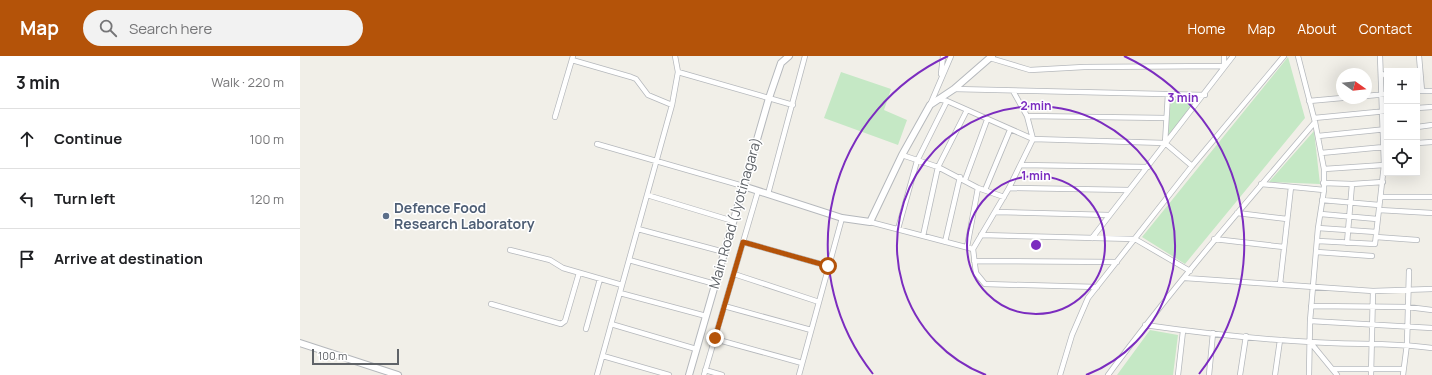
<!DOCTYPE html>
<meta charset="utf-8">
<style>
:root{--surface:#fff;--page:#f2f2f2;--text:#202124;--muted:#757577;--line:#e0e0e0;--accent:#b45309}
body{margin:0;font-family:Manrope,sans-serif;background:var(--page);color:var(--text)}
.controls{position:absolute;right:12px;top:12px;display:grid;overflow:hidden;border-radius:0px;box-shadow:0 4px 16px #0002}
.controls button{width:36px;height:36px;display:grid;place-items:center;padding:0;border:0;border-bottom:1px solid var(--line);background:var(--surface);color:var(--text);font:20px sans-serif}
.compass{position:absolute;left:1036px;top:12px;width:36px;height:36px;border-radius:50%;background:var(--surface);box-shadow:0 4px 16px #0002;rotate:105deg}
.scale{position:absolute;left:12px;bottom:10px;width:87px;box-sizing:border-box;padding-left:4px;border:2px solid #5f6368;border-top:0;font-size:11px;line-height:14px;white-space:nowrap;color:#5f6368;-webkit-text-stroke:3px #fff;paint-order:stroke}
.stop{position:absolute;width:12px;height:12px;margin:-9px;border:3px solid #b45309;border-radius:50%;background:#fff}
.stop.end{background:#b45309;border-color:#fff;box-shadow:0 1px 4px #0008}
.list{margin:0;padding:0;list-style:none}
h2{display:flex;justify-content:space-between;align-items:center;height:52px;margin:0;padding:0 16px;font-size:17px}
h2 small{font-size:13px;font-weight:400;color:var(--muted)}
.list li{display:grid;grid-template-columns:26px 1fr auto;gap:12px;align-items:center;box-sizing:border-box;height:60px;padding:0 16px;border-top:1px solid var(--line)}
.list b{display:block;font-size:15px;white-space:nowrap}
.list em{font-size:13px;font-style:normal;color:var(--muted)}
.icon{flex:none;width:22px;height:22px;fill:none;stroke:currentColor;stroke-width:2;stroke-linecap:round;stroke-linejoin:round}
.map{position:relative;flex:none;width:1132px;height:319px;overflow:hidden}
header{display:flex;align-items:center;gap:24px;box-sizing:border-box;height:56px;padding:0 20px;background:var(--accent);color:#fff}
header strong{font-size:19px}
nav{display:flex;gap:22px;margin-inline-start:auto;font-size:14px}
.search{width:280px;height:36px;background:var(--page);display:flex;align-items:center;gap:10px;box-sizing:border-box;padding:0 14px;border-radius:22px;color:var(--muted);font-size:15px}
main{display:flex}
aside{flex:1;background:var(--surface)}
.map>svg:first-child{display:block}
.green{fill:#c5e8c5}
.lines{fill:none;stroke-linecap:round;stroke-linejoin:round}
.minor-casing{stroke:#b5b8bc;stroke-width:6}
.tertiary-casing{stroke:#b5b8bc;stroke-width:8}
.minor{stroke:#fff;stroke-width:4.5}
.tertiary{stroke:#fff;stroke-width:6}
.route{stroke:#b45309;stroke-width:5}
.ring{fill:none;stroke:#7b2cbf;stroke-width:2}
.service-dot{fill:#5c6f8a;stroke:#fff;stroke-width:1.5}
.labels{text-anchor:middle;stroke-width:3;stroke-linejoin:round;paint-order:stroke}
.service-label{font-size:14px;font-weight:bold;fill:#4e5e75;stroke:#fff;text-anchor:start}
.street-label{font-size:14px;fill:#5f6368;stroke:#fff}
.centre{fill:#7b2cbf;stroke:#fff;stroke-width:2}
.ring-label{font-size:12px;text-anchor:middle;font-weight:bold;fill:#7b2cbf;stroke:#fff;stroke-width:3;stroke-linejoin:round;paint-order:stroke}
</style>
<header>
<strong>Map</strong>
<div class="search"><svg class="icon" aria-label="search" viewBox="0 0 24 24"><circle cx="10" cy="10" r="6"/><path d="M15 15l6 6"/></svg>Search here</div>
<nav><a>Home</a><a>Map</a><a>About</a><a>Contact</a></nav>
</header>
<main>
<aside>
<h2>3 min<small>Walk · 220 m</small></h2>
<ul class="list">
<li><svg class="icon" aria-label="ahead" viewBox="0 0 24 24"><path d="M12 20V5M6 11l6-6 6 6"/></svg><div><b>Continue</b></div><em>100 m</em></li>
<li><svg class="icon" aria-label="left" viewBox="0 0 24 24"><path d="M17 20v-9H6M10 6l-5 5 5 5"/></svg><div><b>Turn left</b></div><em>120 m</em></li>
<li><svg class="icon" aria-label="arrive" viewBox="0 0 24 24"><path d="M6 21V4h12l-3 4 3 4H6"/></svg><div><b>Arrive at destination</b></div></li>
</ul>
</aside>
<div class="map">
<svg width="1132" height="319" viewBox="0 0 1132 319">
<rect width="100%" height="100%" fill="#f1efe8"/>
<path class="green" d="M988,1L1005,62L885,208L842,181Z
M541,16L591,33L584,54L607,64L598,89L524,62Z
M871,43L897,44L867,82Z
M1014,75L1020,128L969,126Z
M850,274L878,279L873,319H817Z"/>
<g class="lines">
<defs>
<path id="minor" d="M998,0L1015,66L1024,113V134L1018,172L1010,265L1009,319
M1119,0L1122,35
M690,2L730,14L784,11L924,10V0
M272,4L331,21L336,23L348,39L372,49
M378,16L493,49
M641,18L643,0
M1081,19L1087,18
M654,33L905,39
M713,35L727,60L733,83L709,132L673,193L676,217L685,228L797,231
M1117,35H1132
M1066,40L1087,38
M638,43L647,45L733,83L865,87L892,110
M1009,45L1042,42
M630,49L651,0
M1117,52L1132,51
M727,60L866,62
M255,61L273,0
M1014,62L1087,55
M1117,71L1132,69
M1018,80L1087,73
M865,87L868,38
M1117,87L1132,86
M297,88L443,130
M1021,97L1084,91
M602,99L638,111L678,132L704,141
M721,109L848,111
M1024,113L1084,109
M665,124L687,64
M1023,127L1052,128L1083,126
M961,128L1024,134
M709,132L829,134
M685,134L710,74
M468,138L505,0
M347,139L433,165
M1081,141H1132
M1022,144L1079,149
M1079,154L1132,157
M695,156L809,159
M937,157L987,163
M1021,158L1077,163
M570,166L673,193
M1018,172L1076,176
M338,173L424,196
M598,173L617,105L647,45
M681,179L835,183L890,215
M623,180L638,111L667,54
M1076,181L1117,184
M792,182L933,0
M914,183L984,191
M1018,185L1075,188L1084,109L1080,0
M443,186L528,210
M645,186L660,121
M1047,187L1052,128
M667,191L678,132
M210,194L250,204L263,212L322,229
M1017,196L1072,200
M329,204L415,228
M674,205L817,206
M434,218L519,246
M885,222L1073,235L1132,233
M980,228L991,131
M320,237L406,260
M191,248L261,268L265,265L279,217
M424,250L511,274
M1011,250L1108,251L1132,254
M1010,265L1132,272
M311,268L396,293
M845,269C900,277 956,283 1011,286C1051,289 1092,286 1132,292
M286,273L300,223
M415,283L502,307
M1010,286L1037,319
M303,300L369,319
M1033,313H1103
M405,314L422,319
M297,319L372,49L378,16L375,0
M404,319L458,135
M499,319L542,162
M760,319L772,279L788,242L892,110L984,0
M808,319C873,231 944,149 1015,66
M878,319L883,275
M909,319L913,277
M940,319L946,280
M975,319L980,284
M1071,319L1073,235
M1103,319L1107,288L1109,215"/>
<path id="tertiary" d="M443,130L542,162L570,166L602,99L630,49L654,33L692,0
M0,287L98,319
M389,319L469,42L481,7L489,0"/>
</defs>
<use href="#minor" class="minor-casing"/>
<use href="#tertiary" class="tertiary-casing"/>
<use href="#minor" class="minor"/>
<use href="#tertiary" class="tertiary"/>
</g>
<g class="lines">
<path class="route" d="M415,282L443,186L528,210"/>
</g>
<g class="ring">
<circle cx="736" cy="189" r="69"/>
<path d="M686 319A139 139 0 1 1 786 319"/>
<path d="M573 318A208 208 0 0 1 648 0M824 0A208 208 0 0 1 899 318"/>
</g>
<circle class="service-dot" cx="86" cy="160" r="4"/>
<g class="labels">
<g class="service-label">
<text x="94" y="157">Defence Food<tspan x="94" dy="16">Research Laboratory</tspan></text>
</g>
<g class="street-label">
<text transform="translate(435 157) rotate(-74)" y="5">Main Road (Jyotinagara)</text>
</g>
</g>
<circle cx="736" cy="189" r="6" class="centre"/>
<g class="ring-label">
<text x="883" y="46">3 min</text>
<text x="736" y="54">2 min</text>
<text x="736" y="124">1 min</text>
</g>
</svg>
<div class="controls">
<button>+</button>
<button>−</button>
<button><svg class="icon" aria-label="locate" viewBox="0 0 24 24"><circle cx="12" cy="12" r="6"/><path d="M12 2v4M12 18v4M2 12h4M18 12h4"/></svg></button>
</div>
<svg class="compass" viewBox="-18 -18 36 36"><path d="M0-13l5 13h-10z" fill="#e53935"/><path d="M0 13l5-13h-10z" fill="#757577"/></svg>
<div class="scale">100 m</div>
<div class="stop" style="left:528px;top:210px"></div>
<div class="stop end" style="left:415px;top:282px"></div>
</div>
</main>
